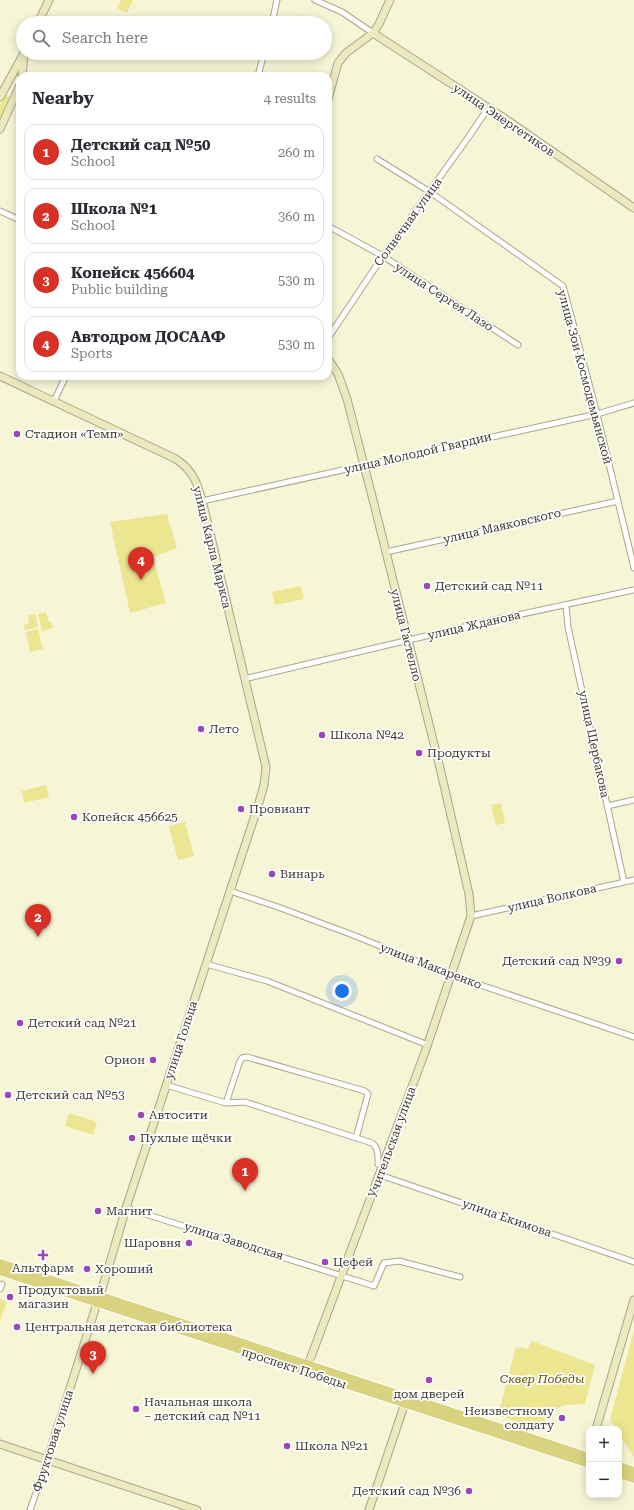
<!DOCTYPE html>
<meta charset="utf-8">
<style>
:root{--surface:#fff;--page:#f2f2f3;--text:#2b2b33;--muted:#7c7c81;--line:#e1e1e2;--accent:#d93025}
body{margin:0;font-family:"Roboto Serif",serif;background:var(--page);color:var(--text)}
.controls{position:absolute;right:12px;bottom:12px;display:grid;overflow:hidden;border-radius:8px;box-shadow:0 2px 10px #0003}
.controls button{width:36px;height:36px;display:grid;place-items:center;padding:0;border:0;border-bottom:1px solid var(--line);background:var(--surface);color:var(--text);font:20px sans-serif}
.you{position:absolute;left:342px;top:991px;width:14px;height:14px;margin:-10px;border:3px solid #fff;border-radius:50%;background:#1a73e8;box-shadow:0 0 0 6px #1a73e833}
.badge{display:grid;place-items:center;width:26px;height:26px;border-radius:50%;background:var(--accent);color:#fff;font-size:13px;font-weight:700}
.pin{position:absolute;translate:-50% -33px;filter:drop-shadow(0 1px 2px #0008)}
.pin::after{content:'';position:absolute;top:21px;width:14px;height:12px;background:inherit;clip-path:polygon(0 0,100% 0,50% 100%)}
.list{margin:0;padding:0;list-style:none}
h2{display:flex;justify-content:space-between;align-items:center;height:52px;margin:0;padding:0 16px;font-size:17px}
h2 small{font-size:13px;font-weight:400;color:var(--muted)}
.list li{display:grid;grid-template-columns:26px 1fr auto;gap:12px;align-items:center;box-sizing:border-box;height:56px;margin:0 8px 8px;padding:0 8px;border:1px solid var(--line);border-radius:12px}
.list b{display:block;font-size:15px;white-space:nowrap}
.list p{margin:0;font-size:13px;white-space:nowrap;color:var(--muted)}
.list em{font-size:13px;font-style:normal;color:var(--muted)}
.icon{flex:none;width:22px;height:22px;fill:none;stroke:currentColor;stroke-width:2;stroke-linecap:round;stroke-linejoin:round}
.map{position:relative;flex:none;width:634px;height:1510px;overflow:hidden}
.search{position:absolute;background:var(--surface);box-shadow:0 2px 10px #0003;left:16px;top:16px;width:316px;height:44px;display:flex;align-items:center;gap:10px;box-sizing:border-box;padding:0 14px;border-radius:22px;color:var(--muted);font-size:15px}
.panel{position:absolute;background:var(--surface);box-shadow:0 2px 10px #0003;left:16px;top:72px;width:316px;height:308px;border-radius:12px}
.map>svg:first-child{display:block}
.green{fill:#ece691}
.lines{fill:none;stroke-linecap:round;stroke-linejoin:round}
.street-casing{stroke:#a8a78a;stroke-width:7}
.secondary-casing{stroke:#a8a78a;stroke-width:9}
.primary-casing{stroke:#fff;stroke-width:10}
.street{stroke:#fff;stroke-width:5}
.secondary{stroke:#ece9bf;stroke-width:7}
.primary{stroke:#d9d37f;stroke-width:8}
.poi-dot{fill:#9848b8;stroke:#fff;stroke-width:1.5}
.labels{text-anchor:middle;stroke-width:3.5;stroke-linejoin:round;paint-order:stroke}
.street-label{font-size:12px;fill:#3b3a2e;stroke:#fff}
.poi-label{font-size:12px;fill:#3b3a2e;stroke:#fff;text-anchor:start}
.park-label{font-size:12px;font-style:italic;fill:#595300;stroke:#fff}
</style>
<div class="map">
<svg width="634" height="1510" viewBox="0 0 634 1510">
<rect width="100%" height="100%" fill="#f6f5d6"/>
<path class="green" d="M121,0H133L127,13L117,8Z
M5,94L10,97L0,119V104Z
M167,514L177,548L153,557L166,603L130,613L110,522Z
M301,586L304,599L275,605L272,592Z
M46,612L49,622L52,623L53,628L42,631L38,614Z
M35,614L38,627L25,630L24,625L29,623L28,615Z
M38,629L43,649L30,652L26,632Z
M46,785L49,797L24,803L22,791Z
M501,803L505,823L496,825L491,805Z
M185,822L194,856L178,860L169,826Z
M69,1113L97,1122L93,1135L65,1126Z
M0,1299L7,1301L0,1322Z
M634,1330V1457L619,1434V1429H616L610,1420Z
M532,1341L595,1365L585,1404L564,1405L548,1413L539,1430L498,1415L516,1347L528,1349Z"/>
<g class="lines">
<defs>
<path id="street" d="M315,0L342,12L373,33
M272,23L277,0
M258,76L264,53
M377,159L430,192L563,286L597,414L634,568
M0,211L20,220
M328,226L383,256L518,345
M328,338L383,256L470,135L488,108
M54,401L66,376
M202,501L597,414L634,403
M386,552L618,501
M566,605L568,627L624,882
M244,679L485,622L634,590
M607,806L634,800
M230,891L278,907L353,935L451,975L634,1037
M471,916L634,880
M206,964L267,981L428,1045
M166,1085L226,1103L245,1102L372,1143C379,1148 378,1157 378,1164L383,1167
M226,1103L240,1061L242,1058L247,1057L365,1091L368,1094L356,1138
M380,1175L634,1262
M126,1208L374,1286L384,1263L399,1261L460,1277
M0,1289L2,1284
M30,1510L47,1461"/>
<path id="secondary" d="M38,23L49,0
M373,33L501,116L634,208
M22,76L24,54
M0,97L24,53
M328,99L338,63L346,53L373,33L379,24L390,0
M0,129L20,85
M0,376L176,459C196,473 198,486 204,508L266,767L264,785L258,806L126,1208L100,1296
M308,1365L425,1052L471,916L469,894L440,768L374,504L347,399L338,374L328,359
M596,1429L634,1300
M0,1444L197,1510
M47,1461L97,1303
M369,1510L405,1403"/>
<path id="primary" d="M0,1263L589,1457
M0,1271L589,1464
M619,1466L634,1471
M619,1474L634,1479"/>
</defs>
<use href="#street" class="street-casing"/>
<use href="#secondary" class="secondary-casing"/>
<use href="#primary" class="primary-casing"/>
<use href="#street" class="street"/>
<use href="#secondary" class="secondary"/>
<use href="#primary" class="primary"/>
</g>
<g class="poi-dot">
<circle cx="17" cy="434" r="4"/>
<circle cx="427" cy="586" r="4"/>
<circle cx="201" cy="729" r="4"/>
<circle cx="322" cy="735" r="4"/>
<circle cx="419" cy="753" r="4"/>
<circle cx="241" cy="809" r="4"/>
<circle cx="74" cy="817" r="4"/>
<circle cx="272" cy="874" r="4"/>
<circle cx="619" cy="961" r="4"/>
<circle cx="20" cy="1023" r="4"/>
<circle cx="153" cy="1060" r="4"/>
<circle cx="8" cy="1095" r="4"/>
<circle cx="141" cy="1115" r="4"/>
<circle cx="132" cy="1138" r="4"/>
<circle cx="98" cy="1211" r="4"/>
<circle cx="189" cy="1243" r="4"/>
<path d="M41 1249h4v4h4v4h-4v4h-4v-4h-4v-4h4z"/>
<circle cx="325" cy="1262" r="4"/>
<circle cx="87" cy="1269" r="4"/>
<circle cx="10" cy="1297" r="4"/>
<circle cx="17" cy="1327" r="4"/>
<circle cx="429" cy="1380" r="4"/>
<circle cx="136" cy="1409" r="4"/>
<circle cx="562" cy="1418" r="4"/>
<circle cx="287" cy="1446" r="4"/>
<circle cx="469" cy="1491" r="4"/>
</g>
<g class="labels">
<g class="street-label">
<text transform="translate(504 120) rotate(34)" y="4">улица Энергетиков</text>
<text transform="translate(408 222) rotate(-54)" y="4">Солнечная улица</text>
<text transform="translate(444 297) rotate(33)" y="4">улица Сергея Лазо</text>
<text transform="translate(585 377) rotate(75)" y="4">улица Зои Космодемьянской</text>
<text transform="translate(418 453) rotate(-13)" y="4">улица Молодой Гвардии</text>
<text transform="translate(502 526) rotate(-13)" y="4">улица Маяковского</text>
<text transform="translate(212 547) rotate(76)" y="4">улица Карла Маркса</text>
<text transform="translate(474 625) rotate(-13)" y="4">улица Жданова</text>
<text transform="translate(406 635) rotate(76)" y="4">улица Гастелло</text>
<text transform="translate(594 744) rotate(78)" y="4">улица Щербакова</text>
<text transform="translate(552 898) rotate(-13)" y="4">улица Волкова</text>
<text transform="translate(431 966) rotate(21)" y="4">улица Макаренко</text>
<text transform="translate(181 1040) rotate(-72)" y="4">улица Гольца</text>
<text transform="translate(392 1142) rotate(-70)" y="4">Учительская улица</text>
<text transform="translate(507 1218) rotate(19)" y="4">улица Екимова</text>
<text transform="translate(234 1241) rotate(17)" y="4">улица Заводская</text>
<text transform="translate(294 1368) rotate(18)" y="4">проспект Победы</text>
<text transform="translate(53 1441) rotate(-72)" y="4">Фруктовая улица</text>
</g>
<g class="poi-label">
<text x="25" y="438">Стадион «Темп»</text>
<text x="435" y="590">Детский сад №11</text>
<text x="209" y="733">Лето</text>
<text x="330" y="739">Школа №42</text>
<text x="427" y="757">Продукты</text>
<text x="249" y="813">Провиант</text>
<text x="82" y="821">Копейск 456625</text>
<text x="280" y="878">Винарь</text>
<text x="611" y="965" text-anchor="end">Детский сад №39</text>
<text x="28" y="1027">Детский сад №21</text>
<text x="145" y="1064" text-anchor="end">Орион</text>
<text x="16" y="1099">Детский сад №53</text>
<text x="149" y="1119">Автосити</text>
<text x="140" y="1142">Пухлые щёчки</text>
<text x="106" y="1215">Магнит</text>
<text x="181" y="1247" text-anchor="end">Шаровня</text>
<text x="333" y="1266">Цефей</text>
<text x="43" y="1272" text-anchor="middle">Альтфарм</text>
<text x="95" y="1273">Хороший</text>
<text x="18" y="1294">Продуктовый<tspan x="18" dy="14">магазин</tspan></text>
<text x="25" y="1331">Центральная детская библиотека</text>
<text x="429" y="1398" text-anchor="middle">дом дверей</text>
<text x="144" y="1406">Начальная школа<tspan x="144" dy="14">– детский сад №11</tspan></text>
<text x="554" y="1415" text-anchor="end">Неизвестному<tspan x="554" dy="14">солдату</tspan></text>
<text x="295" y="1450">Школа №21</text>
<text x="461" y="1495" text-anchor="end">Детский сад №36</text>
</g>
<g class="park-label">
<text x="542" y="1383">Сквер Победы</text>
</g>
</g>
</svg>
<div class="controls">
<button>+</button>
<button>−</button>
</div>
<div class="you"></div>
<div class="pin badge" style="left:245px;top:1191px">1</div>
<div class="pin badge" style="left:38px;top:937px">2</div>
<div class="pin badge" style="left:93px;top:1374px">3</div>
<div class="pin badge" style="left:141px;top:580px">4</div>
<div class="search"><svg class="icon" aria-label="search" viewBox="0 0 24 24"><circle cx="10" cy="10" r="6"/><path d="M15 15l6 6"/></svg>Search here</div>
<section class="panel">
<h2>Nearby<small>4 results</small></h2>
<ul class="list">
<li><span class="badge">1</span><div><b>Детский сад №50</b><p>School</p></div><em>260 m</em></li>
<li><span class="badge">2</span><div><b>Школа №1</b><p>School</p></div><em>360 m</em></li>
<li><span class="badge">3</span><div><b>Копейск 456604</b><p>Public building</p></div><em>530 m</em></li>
<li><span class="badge">4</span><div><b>Автодром ДОСААФ</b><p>Sports</p></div><em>530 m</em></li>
</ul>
</section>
</div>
